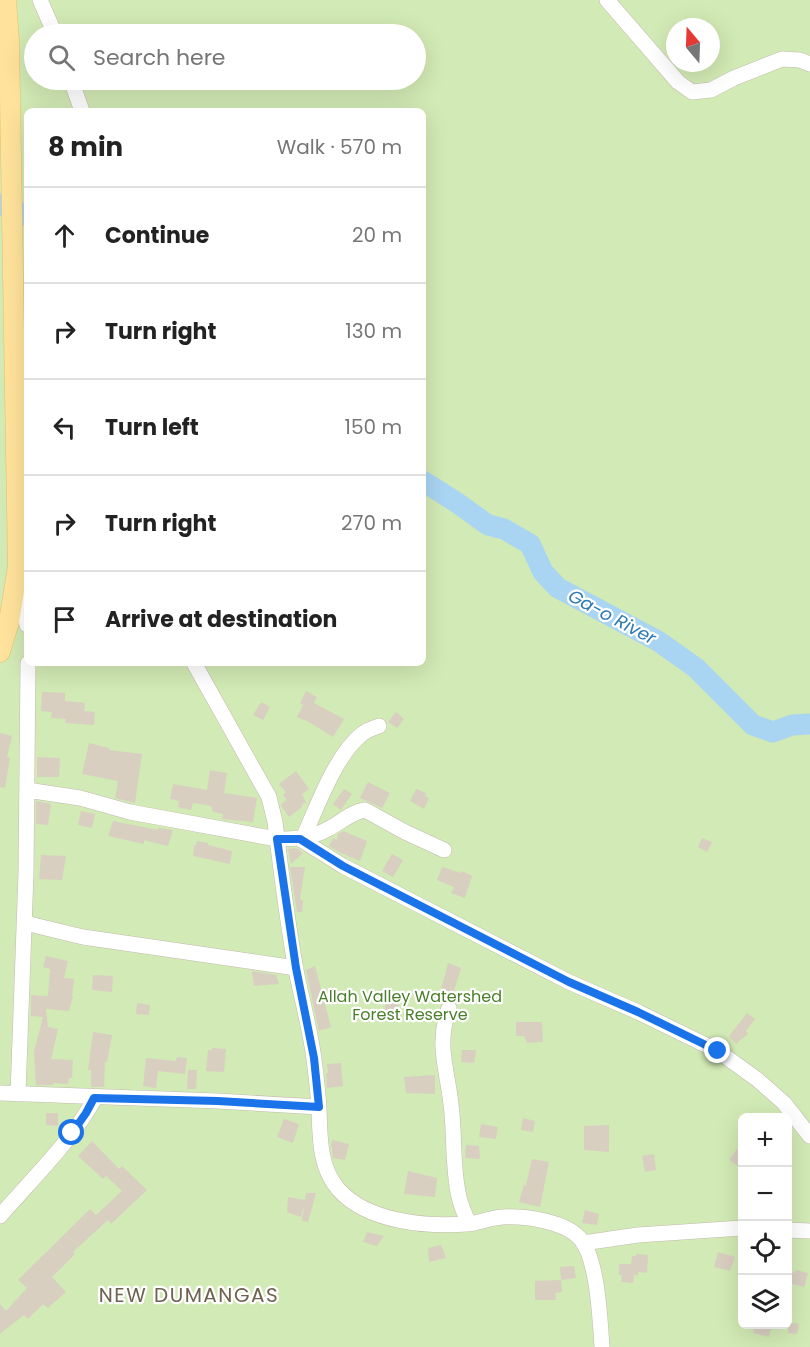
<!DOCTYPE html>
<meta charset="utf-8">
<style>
:root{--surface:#fff;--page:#f6f6f6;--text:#222;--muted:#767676;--line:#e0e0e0}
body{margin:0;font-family:Poppins,sans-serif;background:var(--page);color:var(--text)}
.controls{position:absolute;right:18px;bottom:18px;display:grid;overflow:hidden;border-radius:9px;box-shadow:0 6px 24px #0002}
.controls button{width:54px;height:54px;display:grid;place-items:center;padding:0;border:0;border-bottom:2px solid var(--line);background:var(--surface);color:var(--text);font:30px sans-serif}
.compass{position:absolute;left:666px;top:18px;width:54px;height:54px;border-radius:50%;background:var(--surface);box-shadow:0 6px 24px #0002;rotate:341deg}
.stop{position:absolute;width:18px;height:18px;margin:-14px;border:4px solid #1a73e8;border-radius:50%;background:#fff}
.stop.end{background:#1a73e8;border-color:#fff;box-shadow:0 2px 6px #0008}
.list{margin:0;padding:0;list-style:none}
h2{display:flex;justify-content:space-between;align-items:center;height:78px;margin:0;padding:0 24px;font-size:26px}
h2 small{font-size:20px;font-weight:400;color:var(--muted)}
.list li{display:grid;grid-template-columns:39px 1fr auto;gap:18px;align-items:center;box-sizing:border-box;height:96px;padding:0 24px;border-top:2px solid var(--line)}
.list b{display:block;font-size:22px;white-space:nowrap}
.list em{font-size:20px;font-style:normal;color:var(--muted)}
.icon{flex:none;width:33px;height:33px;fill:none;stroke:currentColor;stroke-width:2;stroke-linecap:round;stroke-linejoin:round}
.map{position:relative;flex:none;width:810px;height:1347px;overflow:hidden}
.search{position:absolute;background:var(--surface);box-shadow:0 6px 24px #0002;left:24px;top:24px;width:402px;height:66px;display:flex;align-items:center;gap:15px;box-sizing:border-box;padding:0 21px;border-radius:33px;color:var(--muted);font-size:22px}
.panel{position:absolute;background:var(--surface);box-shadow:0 6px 24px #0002;left:24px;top:108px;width:402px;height:558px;border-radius:9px}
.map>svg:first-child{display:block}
.green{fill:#d2eab5;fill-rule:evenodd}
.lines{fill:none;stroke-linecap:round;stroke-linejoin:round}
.river{stroke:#a9d4f2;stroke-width:21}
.building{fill:#d8cfc1}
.minor-casing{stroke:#c2bbae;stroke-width:16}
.major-casing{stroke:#e6c16a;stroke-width:21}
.minor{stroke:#fff;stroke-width:15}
.major{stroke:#ffe39c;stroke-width:20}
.route{stroke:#1a73e8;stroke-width:8}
.labels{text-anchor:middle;stroke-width:4.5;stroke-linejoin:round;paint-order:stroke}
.park-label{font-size:16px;fill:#4a7f2a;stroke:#fff}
.water-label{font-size:18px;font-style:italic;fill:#2e7ab2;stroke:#fff}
.quarter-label{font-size:20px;letter-spacing:1.5px;fill:#6e6250;stroke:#fff}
</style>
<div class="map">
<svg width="810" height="1347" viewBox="0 0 810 1347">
<rect width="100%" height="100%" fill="#f6f3ec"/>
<path class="green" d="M0,0H810V1347H0ZM675,27H711V63H675ZM34,34H416V80H34ZM27,111H423V663H27ZM742,1118H788V1324H742Z"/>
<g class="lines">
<path class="river" d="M0,204L27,216
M423,481L456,502L488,525L504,529L530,544L543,572L558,588L658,641L696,668L753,725L773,732L792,725L810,724"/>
</g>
<path class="building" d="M306,691L317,697L314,703L344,719L333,737L309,722L297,717L303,705L300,703Z
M42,692L65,693V701L85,703L84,711L95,712L94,725L65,723L66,719L51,718L52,712L41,711Z
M261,702L270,707L263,720L253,715Z
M396,712L404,719L397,728L388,722Z
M0,733L12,736L7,757L10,758L5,788L0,787Z
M89,743L109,748V750L142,754L135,803L115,798L118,781L82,774Z
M37,757L60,758L59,777H37Z
M210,770L227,773L224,793L257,798L253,822L222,819L223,814L213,812L211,806L193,803L191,810L178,807L179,801L170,799L173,784L207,790Z
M296,771L309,789L302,794L306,803L302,804V807L289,817L282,807L281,804L287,800L283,795L286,792L279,784Z
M368,782L390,793L382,808L360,798Z
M344,789L352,794L341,810L333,804Z
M416,789L426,793L425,796L429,798L424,809L410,801Z
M36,801L51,804L48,825L36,824Z
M81,811L95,814L92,828L78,825Z
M113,821L158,830V828L173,830L168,846L144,840V844L108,836Z
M343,831L367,841L360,861L341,853L329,846L333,838L337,840L338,834Z
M702,838L712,842L707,852L698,847Z
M197,841L208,843V845L232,851L230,864L193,856L194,846L196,845Z
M296,848L303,853L291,864L288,849Z
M392,854L403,860L393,877L382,871Z
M41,855L66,856L62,880L39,879Z
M290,867H305L300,899L303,900L302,912H297Z
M442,867L461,873L462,871L472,876L465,898L451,893L454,887L437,880Z
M46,956L68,961L64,978L74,979L72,996H73L69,1011L46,1009L48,1027L58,1029L51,1059L73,1060L72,1078H69L68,1084L53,1083V1085H36L34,1052L43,1017L31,1016V995L48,996L50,969L43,967Z
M448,963L461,968L453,994L441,990Z
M315,966L331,1027L319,1031L306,970Z
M252,971L276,975L279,984L254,986Z
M93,975L113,976L112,992L92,990Z
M388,994L400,998L396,1021L383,1017Z
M137,1003L150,1005L149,1015L136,1014Z
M747,1013L755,1019L746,1031L748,1034L736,1044L729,1036Z
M516,1022H542L543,1042L527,1043L524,1036H516Z
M93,1032L112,1035L107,1062H105L104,1087H91V1070H88Z
M212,1048L226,1049L224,1072L206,1071L208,1050H212Z
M462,1050H476L474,1063L461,1062Z
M177,1057L187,1058L185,1074L158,1071L156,1088L143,1086L146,1058L176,1061Z
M341,1063L343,1086L327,1088L326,1073H328L327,1064Z
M188,1070H197L196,1089H187Z
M435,1075V1094L406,1093L404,1077Z
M46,1113H58V1126L46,1125Z
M523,1118L535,1121L533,1132L521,1130Z
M284,1119L299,1124L293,1143L277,1137Z
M481,1124L498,1127L496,1139L479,1137Z
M609,1125V1152L584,1150V1126Z
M332,1140L349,1144L345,1160L333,1158L331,1144Z
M92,1141L119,1169L122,1166L147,1190L111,1224L108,1220L73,1252L75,1254L52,1277L66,1292L48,1308L43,1304L28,1319L24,1315L0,1334V1304L6,1311L27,1288L18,1280L90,1209L96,1215L122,1191L106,1176L103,1179L78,1156Z
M742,1142V1169L729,1160Z
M466,1145L479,1146L480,1159L465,1158Z
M654,1154L656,1170L645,1172L642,1156Z
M532,1159L549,1162L540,1207L519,1202L524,1185H526Z
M408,1171L437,1178L435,1197L404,1194Z
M306,1193H316L308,1222L302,1221L304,1205L301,1217L287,1212L288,1197L305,1200Z
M585,1210L599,1214L597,1225L582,1223Z
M367,1232L384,1236L377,1246L363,1242Z
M441,1245L446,1258L429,1262L428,1248Z
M718,1252L735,1257L730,1271L714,1267Z
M636,1254L648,1255L647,1273L638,1272V1275H634L633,1283L621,1282L622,1275H619V1264H631L632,1256H636Z
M574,1266L576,1278L561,1280L560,1267Z
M796,1270L808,1273L804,1287L788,1283V1271L795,1273Z
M561,1280L562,1292L555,1293L556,1300H535V1281Z
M788,1322L799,1324L797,1334L788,1333Z
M755,1324H772L769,1337L753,1333Z"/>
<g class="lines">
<defs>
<path id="minor" d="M40,0L55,34
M607,0L678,82L692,92L711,90L734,78L782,59L800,60L810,64
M71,80L82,111
M20,578L27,625
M194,663L269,797L275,822C281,871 287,921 296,970C302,1000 310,1029 314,1059C316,1075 318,1092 319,1108C320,1137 319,1168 339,1190C368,1222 426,1227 467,1224C478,1223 490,1218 502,1217C525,1216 568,1221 582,1241C598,1263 600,1320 602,1347
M27,790L80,798L130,812L277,839C295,839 312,838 328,829C340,823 351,812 365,810L405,832L444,850
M303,838C317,807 336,754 362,734C367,730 373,728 379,726
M300,839L343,866L569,982L638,1012L718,1051L758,1080L784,1103L810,1136
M25,923L83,937L296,968
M449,1008C436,1045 447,1068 451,1104C455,1135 452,1167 459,1197C461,1206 465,1215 469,1224
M0,1093L218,1101L319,1107
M18,1094L26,873L28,663
M0,1216C33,1178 71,1142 95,1098
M788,1230L810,1231
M583,1243L638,1235L742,1228"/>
<path id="major" d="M0,652L9,622L18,566L10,97L9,40L6,0"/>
</defs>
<use href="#minor" class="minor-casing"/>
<use href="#major" class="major-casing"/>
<use href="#minor" class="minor"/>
<use href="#major" class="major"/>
</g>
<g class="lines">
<path class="route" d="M72,1133L86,1113L94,1098L218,1101L319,1107L314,1058L296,968L277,839H300L343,866L569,982L638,1012L718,1051"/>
</g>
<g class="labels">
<g class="park-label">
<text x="410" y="1002">Allah Valley Watershed<tspan x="410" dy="18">Forest Reserve</tspan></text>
</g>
<g class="water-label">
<text transform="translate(612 617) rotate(28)" y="6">Ga-o River</text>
</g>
<g class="quarter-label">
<text x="189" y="1302">NEW DUMANGAS</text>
</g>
</g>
</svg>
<div class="controls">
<button>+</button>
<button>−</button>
<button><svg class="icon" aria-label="locate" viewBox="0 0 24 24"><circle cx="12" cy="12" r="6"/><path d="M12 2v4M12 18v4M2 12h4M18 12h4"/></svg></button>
<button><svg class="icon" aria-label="layers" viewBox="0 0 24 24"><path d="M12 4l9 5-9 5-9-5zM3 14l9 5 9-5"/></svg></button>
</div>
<svg class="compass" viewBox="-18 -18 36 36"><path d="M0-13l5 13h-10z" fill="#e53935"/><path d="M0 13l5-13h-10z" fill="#767676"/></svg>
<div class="stop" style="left:72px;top:1133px"></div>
<div class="stop end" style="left:718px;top:1051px"></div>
<div class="search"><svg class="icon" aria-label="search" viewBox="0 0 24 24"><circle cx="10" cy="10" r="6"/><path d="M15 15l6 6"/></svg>Search here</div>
<section class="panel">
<h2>8 min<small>Walk · 570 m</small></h2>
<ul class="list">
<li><svg class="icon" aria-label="ahead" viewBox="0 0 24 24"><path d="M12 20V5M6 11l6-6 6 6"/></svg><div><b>Continue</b></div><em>20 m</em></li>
<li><svg class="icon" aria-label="right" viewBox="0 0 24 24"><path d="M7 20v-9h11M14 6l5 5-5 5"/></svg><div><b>Turn right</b></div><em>130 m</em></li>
<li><svg class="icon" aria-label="left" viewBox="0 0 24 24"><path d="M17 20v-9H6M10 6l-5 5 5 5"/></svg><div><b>Turn left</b></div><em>150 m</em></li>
<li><svg class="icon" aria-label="right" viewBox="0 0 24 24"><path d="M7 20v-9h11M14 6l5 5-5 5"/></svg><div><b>Turn right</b></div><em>270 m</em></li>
<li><svg class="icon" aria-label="arrive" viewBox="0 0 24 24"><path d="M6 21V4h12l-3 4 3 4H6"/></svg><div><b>Arrive at destination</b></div></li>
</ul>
</section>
</div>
